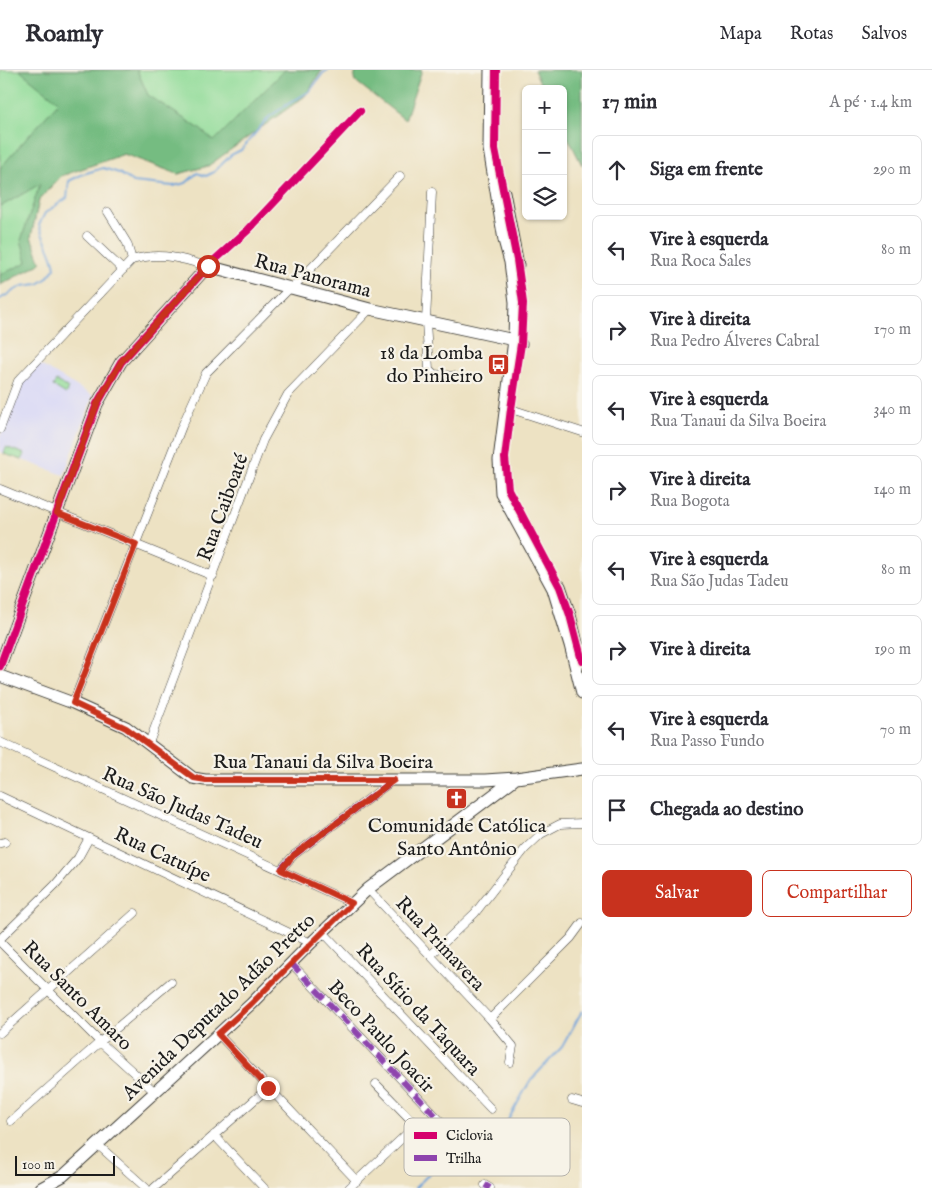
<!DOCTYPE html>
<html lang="pt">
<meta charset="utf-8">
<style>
:root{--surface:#fff;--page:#f2f2f3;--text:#2b2b33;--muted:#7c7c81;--line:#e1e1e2;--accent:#c8321e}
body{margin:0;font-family:"IM FELL English",serif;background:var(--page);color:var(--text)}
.controls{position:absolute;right:15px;top:15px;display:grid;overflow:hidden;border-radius:8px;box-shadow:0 1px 4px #0004}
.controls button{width:45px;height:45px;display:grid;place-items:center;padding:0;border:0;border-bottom:1px solid var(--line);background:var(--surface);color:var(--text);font:25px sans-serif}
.scale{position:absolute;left:15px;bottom:12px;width:100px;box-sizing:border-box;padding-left:5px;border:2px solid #1c1c1c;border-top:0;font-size:14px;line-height:18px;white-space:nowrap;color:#1c1c1c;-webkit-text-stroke:4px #f7f3e8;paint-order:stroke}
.stop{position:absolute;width:15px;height:15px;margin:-11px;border:4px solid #c8321e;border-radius:50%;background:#fff}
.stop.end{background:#c8321e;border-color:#fff;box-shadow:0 1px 5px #0008}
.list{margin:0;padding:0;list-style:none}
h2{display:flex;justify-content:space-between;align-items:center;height:65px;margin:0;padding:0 20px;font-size:21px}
h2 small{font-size:16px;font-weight:400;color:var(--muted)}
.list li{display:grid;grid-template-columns:32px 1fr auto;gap:15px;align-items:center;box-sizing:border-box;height:70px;margin:0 10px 10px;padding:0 10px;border:1px solid var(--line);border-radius:8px}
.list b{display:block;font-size:19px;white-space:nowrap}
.list p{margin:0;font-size:16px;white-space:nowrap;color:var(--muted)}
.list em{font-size:16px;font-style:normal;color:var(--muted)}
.actions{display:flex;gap:10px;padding:15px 20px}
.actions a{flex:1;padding:11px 0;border:1px solid var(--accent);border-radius:8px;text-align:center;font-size:18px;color:var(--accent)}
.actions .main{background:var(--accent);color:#fff}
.icon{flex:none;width:28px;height:28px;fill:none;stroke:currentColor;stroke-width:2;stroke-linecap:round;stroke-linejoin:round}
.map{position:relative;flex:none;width:582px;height:1118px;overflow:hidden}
header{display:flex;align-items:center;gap:30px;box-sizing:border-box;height:70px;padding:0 25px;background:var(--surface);border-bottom:1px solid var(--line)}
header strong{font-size:24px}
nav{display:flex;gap:28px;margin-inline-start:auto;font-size:18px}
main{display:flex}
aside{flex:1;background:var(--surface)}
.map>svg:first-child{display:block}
.built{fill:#d7d7f8}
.green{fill:#91dc99;stroke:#567c5a}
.forest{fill:#74bc81;stroke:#486c4e}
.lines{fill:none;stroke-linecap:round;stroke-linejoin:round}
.stream{stroke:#6da2da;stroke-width:2}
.street-casing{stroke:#3b3a35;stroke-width:9}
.secondary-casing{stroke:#3b3a35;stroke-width:13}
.street{stroke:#fff;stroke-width:8}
.secondary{stroke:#fff;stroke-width:11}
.quiet{stroke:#8e44ad;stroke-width:6;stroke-dasharray:12 6;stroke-linecap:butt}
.cycleway-casing{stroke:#f7f3e8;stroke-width:11}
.cycleway{stroke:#d6006c;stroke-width:8}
.route{stroke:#c8321e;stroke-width:6}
.labels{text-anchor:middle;stroke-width:4.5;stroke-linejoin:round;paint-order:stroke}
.street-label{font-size:20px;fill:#1c1c1c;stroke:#f7f3e8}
.poi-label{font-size:20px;fill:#1c1c1c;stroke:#f7f3e8;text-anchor:end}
.key{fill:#f7f3e8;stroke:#b5b2ab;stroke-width:1}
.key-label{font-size:14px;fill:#1c1c1c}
</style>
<header>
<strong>Roamly</strong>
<nav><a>Mapa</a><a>Rotas</a><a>Salvos</a></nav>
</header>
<main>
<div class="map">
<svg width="582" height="1118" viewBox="0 0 582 1118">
<rect width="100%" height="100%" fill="#f7f3e8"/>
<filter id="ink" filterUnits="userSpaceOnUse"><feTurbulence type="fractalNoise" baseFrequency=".02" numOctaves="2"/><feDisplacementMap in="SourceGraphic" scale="10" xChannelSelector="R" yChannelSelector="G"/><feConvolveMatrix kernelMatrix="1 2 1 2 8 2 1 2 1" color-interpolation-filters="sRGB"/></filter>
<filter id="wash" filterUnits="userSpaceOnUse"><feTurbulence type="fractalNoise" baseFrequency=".0096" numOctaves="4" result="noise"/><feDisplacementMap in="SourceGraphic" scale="20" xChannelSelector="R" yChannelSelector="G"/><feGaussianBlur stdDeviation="1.12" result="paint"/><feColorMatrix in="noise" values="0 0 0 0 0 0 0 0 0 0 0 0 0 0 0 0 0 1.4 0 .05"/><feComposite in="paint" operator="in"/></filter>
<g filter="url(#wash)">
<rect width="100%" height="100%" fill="#ede2c3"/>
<path class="built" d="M39,294L93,326L64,405L0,382V366L20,312Z"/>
<path class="green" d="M0,0H322L305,26L208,96L178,104L124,84L61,106L39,130L31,167L41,193L0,215Z
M56,311L69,318L66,324L53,316Z
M6,377L25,384L22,390L4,384Z"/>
<path class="forest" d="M19,0H137L148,25L200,59L214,71L285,0H322L305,26L208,96L178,104L124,84L61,106L39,130L31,167L41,193L0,215V205L27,192L21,170L40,114L0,137V98L59,32Z
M356,0H422L405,50L354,10Z
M534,0H582V95L563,58V19H543Z"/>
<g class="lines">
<path class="stream" d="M0,229L22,216L38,214L46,209L55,198C53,182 43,170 39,155L45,143L67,128L69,111L83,104L103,98L119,103L133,112L173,116L186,113L197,103L206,106L214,102L231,85L241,80L269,47L288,34L310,21L323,3L328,0
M415,1118L433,1100L490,1082L530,1011L562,977L582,941"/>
</g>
</g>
<g filter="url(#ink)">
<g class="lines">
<defs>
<path id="street" d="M432,122L426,252L429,299L434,304L454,306
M108,142L127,173L132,190
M87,166L123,200
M291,219L400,106
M511,339L582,362
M0,359L18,311L132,190C162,181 180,189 208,196L248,160L360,41
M0,419L213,506
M73,633L182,356L206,303L289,219
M0,672L352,833
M149,673L263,370L288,324L370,239
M0,726L311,873
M0,773L5,772
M281,799L294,785L392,711
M368,819L490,949L513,976L510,992
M323,862L491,1039
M0,869L55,815L78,788L89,768
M0,872L100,972L155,1022
M431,885L475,843L525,779L541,764L560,754L582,753
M291,893L449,1060
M490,949L571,868L582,853
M0,963L135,843
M218,964L357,1111
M572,1030L582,1033
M11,1051L100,972L171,912
M214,1065L264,1118
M97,1074L146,1118
M485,1115L490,1118
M154,1118L268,1018
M349,1118L413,1058L411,1050L376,1014"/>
<path id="secondary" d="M490,0L489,79L504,170L510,192L515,232L514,270L499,390L501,423L553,519L570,575L582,623
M504,122L518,195
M560,516L570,545L577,573
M0,596L97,334L121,292L208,196L370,239L514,270L521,274
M0,606L73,633L126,657L193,708L205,710H485L516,708L582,699
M41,1118L63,1106L155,1022L251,934L311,873L368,819L516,708"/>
</defs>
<use href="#street" class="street-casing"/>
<use href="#secondary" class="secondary-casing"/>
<use href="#street" class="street"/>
<use href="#secondary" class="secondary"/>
<path class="quiet" d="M281,799L294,785L394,710
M291,893L449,1060
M485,1115L490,1118"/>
<defs>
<path id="cycleway" d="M496,0L495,79L517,190L523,233L521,274L511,339L505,388L508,419L560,517L570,545L582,591
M0,596L97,334L121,292L208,196L248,160L360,41"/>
</defs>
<use href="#cycleway" class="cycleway-casing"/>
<use href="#cycleway" class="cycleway"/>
</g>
</g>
<g class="lines" filter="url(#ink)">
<path class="route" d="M208,196L121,292L97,334L57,443L136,474L73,633L126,658L194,708L206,710H394L294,785L281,800L352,833L251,934L218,964L268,1018"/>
</g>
<defs>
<symbol id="bus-square" viewBox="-11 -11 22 22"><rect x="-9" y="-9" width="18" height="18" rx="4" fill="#c8321e" stroke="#f7f3e8"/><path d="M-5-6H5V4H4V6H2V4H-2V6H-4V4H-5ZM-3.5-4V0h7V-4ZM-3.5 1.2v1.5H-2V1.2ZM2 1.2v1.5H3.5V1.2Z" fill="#fff"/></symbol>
<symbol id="church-square" viewBox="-11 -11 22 22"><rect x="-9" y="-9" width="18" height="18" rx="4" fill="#c8321e" stroke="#f7f3e8"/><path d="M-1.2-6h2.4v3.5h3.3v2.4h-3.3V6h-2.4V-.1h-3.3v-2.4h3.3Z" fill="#fff"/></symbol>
</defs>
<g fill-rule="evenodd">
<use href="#bus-square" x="486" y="282" width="25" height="25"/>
<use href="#church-square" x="444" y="716" width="25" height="25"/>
</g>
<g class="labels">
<g class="street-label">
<text transform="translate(313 205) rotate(15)" y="7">Rua Panorama</text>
<text transform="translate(222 437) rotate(-70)" y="7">Rua Caiboaté</text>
<text x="323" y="698">Rua Tanaui da Silva Boeira</text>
<text transform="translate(183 737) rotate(24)" y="7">Rua São Judas Tadeu</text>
<text transform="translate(163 784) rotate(25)" y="7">Rua Catuípe</text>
<text transform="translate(441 873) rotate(47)" y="7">Rua Primavera</text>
<text transform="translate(78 925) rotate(45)" y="7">Rua Santo Amaro</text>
<text transform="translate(218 936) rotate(-44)" y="7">Avenida Deputado Adão Pretto</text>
<text transform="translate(419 939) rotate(47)" y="7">Rua Sítio da Taquara</text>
<text transform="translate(382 966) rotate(47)" y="7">Beco Paulo Joacir</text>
</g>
<g class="poi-label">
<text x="483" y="289">18 da Lomba<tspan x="483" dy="23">do Pinheiro</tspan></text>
<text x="457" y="762" text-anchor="middle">Comunidade Católica<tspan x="457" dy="23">Santo Antônio</tspan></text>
</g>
</g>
<rect x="404" y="1048" width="166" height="58" rx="8" class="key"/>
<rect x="414" y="1062" width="23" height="7" fill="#d6006c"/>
<rect x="414" y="1085" width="23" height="6" fill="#8e44ad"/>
<g class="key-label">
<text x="446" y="1070">Ciclovia</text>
<text x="446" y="1093">Trilha</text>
</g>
</svg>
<div class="controls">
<button>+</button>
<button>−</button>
<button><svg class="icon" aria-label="layers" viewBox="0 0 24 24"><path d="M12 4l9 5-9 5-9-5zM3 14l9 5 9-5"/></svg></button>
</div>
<div class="scale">100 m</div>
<div class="stop" style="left:208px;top:196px"></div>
<div class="stop end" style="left:268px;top:1018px"></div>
</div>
<aside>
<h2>17 min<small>A pé · 1.4 km</small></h2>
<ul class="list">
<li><svg class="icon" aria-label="ahead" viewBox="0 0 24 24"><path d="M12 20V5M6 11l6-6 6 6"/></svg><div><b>Siga em frente</b></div><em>290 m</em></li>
<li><svg class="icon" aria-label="left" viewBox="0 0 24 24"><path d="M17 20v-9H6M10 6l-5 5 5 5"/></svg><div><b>Vire à esquerda</b><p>Rua Roca Sales</p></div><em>80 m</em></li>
<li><svg class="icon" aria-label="right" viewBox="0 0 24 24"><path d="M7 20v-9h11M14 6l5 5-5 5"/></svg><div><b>Vire à direita</b><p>Rua Pedro Álveres Cabral</p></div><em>170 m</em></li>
<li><svg class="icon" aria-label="left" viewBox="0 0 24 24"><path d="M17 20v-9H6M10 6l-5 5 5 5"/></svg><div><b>Vire à esquerda</b><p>Rua Tanaui da Silva Boeira</p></div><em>340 m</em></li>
<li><svg class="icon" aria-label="right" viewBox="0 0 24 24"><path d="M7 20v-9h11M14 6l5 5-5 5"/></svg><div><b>Vire à direita</b><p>Rua Bogota</p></div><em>140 m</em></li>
<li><svg class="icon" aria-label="left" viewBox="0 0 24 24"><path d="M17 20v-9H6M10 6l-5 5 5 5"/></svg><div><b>Vire à esquerda</b><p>Rua São Judas Tadeu</p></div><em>80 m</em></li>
<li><svg class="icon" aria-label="right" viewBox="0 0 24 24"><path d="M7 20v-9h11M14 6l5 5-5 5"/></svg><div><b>Vire à direita</b></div><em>190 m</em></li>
<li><svg class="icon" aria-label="left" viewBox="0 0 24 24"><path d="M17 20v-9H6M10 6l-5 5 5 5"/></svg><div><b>Vire à esquerda</b><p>Rua Passo Fundo</p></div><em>70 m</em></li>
<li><svg class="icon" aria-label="arrive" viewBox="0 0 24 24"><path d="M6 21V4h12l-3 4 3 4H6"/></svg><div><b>Chegada ao destino</b></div></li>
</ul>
<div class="actions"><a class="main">Salvar</a><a>Compartilhar</a></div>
</aside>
</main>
